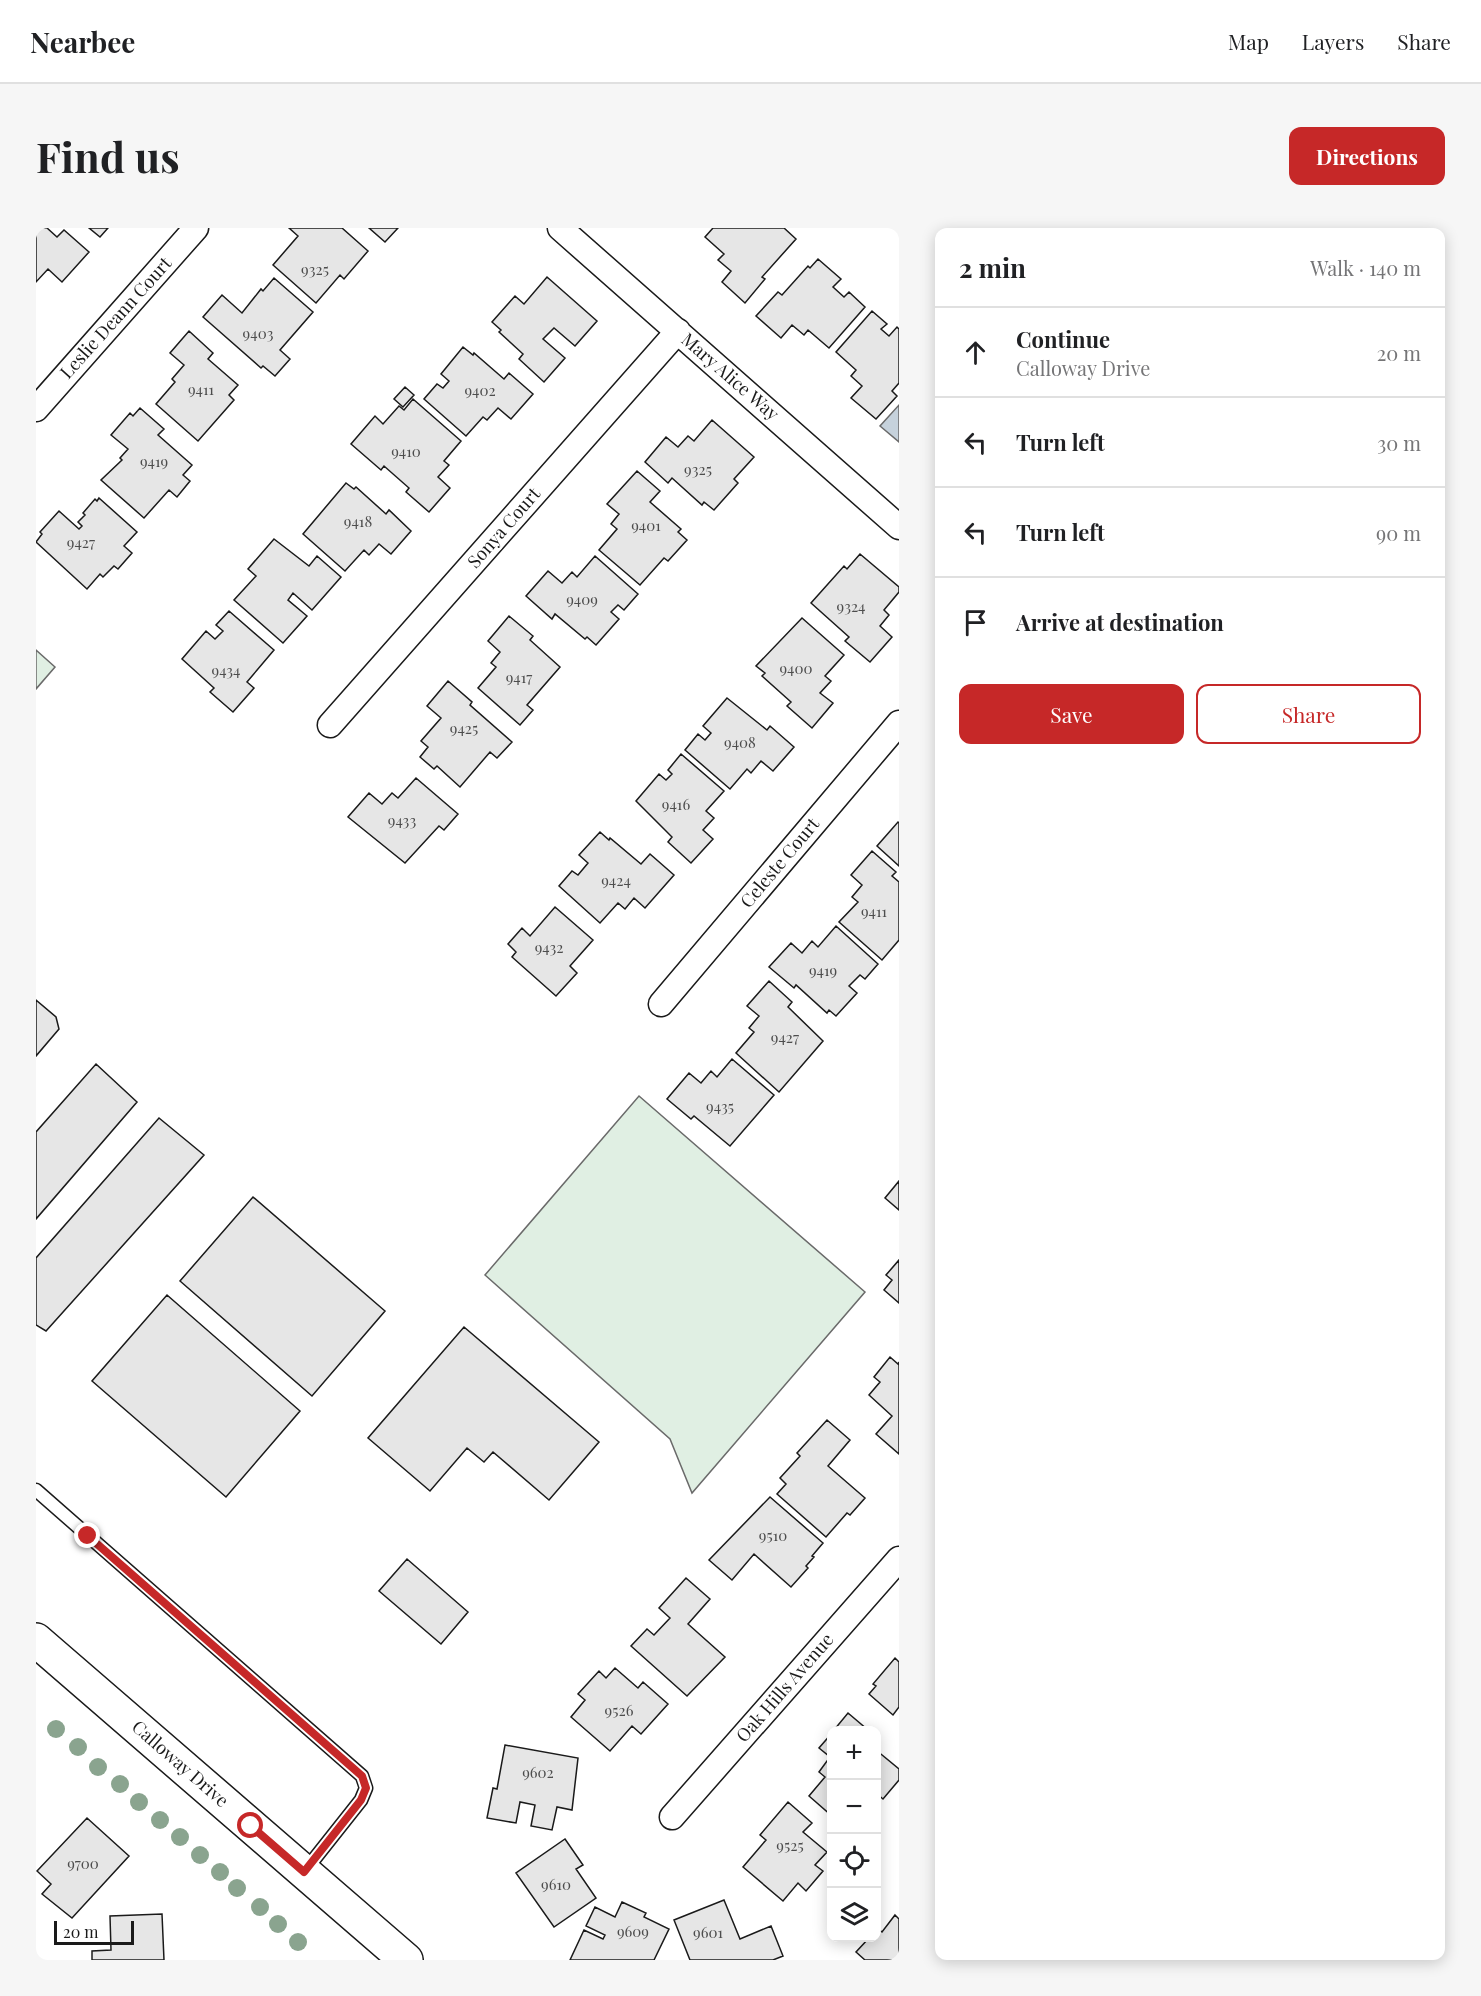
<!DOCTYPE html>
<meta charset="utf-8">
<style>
:root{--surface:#fff;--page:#f6f6f6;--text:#202124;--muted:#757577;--line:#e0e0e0;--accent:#c62828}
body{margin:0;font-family:"Playfair Display",serif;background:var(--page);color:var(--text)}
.controls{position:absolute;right:18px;bottom:18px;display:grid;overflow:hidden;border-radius:12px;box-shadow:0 3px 15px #0003}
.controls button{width:54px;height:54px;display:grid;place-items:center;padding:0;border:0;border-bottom:2px solid var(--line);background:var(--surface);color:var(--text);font:30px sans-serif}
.scale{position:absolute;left:18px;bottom:15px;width:80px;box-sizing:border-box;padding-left:6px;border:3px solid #1a1a1a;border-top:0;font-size:16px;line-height:21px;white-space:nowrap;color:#1a1a1a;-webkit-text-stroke:4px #fff;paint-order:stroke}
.stop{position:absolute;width:18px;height:18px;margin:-14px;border:4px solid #c62828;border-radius:50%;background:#fff}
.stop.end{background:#c62828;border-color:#fff;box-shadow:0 2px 6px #0008}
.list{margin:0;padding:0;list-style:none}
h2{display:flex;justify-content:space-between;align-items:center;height:78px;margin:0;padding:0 24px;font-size:26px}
h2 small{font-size:20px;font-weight:400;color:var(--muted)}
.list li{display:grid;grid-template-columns:39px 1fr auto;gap:18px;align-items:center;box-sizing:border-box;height:90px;padding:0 24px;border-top:2px solid var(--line)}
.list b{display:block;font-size:22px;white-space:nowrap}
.list p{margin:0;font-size:20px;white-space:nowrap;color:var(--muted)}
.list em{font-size:20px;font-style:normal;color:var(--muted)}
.actions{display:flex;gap:12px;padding:18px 24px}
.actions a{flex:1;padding:14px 0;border:2px solid var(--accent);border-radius:12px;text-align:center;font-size:21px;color:var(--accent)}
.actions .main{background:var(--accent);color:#fff}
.icon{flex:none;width:33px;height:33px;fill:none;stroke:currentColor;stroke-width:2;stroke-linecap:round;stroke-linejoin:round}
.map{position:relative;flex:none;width:863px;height:1732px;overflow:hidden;border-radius:12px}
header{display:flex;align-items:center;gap:36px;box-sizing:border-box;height:84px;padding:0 30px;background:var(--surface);border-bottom:2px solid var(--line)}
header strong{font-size:28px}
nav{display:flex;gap:33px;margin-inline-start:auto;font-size:21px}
.intro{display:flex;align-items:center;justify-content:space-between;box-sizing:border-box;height:144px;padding:0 36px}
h1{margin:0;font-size:42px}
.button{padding:15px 27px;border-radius:12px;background:var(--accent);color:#fff;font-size:21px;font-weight:700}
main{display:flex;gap:36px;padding:0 36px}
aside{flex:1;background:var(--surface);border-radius:12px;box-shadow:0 3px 15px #0003}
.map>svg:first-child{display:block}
.green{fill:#e0efe3;stroke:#6a6a6a;stroke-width:1.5}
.water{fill:#c6d2dc;stroke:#6a6a6a;stroke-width:1.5}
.building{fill:#e6e6e6;stroke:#1a1a1a;stroke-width:1.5}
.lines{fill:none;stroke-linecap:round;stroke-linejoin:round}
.lane-casing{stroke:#1a1a1a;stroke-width:15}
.street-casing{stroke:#1a1a1a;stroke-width:27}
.secondary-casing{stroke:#1a1a1a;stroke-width:36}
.lane{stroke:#fff;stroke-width:12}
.street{stroke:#fff;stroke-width:24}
.secondary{stroke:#fff;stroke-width:33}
.tree{fill:#8aa48f}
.route{stroke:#c62828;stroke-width:8}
.labels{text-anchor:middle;stroke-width:4.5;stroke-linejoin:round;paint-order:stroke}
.number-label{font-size:15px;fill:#4d4d4d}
.street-label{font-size:18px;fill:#1a1a1a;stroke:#fff}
</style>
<header>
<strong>Nearbee</strong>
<nav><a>Map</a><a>Layers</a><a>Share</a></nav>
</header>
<div class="intro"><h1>Find us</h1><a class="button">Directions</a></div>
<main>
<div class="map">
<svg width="863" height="1732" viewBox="0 0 863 1732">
<rect width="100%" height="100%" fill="#fff"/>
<path class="green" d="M0,422L19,439L0,461Z
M603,868L829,1064L656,1265L634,1211L449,1047Z"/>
<path class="water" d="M863,177V214L844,198Z"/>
<path class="building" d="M0,0H11L21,9L28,2L53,24L26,54L12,41L0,54Z
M53,0H72L64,9Z
M253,0H306L332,23L308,51L304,47L280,75L237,37L262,8Z
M333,0H362L349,14Z
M677,0H748L760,11L726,49L729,51L709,75L686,54L695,43L682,32L688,26L669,9Z
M782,31L805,51L797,59L808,69L813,64L829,79L793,120L772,102L768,107L756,97L745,110L720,88L742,64L746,67L772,38L774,40Z
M511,49L561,93L539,118L518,100L507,111L529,130L508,154L483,131L487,126L463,104L465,102L456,94L479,68L488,76Z
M238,50L277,84L244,122L254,131L239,148L227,138L225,140L167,89L186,67L206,85L225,61L227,63Z
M836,83L851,96L845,101L853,108L861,99L863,101V155L856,163L861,168L840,191L815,170L826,158L815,148L820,142L800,124Z
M153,103L177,125L172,131L202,157L193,167L198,172L162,213L120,176L139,154L136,151L148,137L134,125Z
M427,119L437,127L438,125L468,151L473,145L497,166L475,191L462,180L451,192L447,189L430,208L388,171L401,156L407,160L413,153L405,146Z
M369,159L378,167L367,179L358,171Z
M377,171L425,213L408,233L413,237L402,249L414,260L393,284L370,264L373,260L348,238L345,242L315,216L339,188L347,196L363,178L368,182Z
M104,180L128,201L122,207L156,237L147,247L154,253L141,269L133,262L108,290L65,252L86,232L84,230L92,221L75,207L94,185L97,188Z
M676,192L718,229L698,251L702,255L678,282L668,274L666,277L636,250L632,255L609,234L630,209L642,219L652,208L658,213Z
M601,243L624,263L614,274L645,301L642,304L651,312L632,333L628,330L604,357L563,322L581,301L575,296L583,286L571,276Z
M310,255L318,261L320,259L350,286L353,282L375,303L355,326L343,316L333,327L328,322L309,343L267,306Z
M63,270L101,304L88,318L96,325L82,341L78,338L67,349L64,346L51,361L0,314L6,306L4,304L23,283L43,301L46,298L42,294L49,287L47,285L59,271L61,273Z
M238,311L273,338L281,328L305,349L276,382L257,365L252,372L271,388L247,415L198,372L220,348L212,341Z
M824,326L863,359V364L848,382L853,387L844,398L856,409L834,434L809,413L813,409L775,375L808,338L811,341Z
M559,328L602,366L588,382L582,377L575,384L583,391L560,417L551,409L549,411L519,386L516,391L490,368L512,343L526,355L536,344L541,349Z
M193,383L238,422L211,454L218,460L197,484L174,464L178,460L146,431L170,403L179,411L187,403L180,397Z
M473,388L497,408L494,412L524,439L491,477L497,482L484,497L442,460L460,439L455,435L464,424L452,413Z
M766,390L808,427L789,448L795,453L784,465L797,475L776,500L751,478L755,474L726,448L729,445L720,438Z
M412,453L436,474L434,477L476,514L461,530L454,524L424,559L401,538L398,541L384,529L392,519L385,513L405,490L391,478Z
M691,470L731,502L734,498L758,519L737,543L725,533L715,545L711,541L694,561L649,522L662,506L669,512L675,505L667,498Z
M645,526L688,563L670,583L678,590L667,602L677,611L655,635L632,614L636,609L600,573L623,546L630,552L636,546L632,542Z
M380,550L422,586L408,602L403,598L369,635L312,589L333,565L346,576L356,565L362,570Z
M862,594L863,595V638L841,618Z
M564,604L573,612L574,610L605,636L614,626L638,647L609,680L598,670L589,681L582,675L564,695L523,658L536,643L542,647L552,635L543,627Z
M836,623L860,644L856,648L863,654V712L846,732L803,694L822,674L816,669L826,657L815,647Z
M519,679L557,712L534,738L541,745L520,768L476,729L480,724L472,716L486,700L494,708Z
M800,698L842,736L829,751L824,747L813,758L821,765L800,788L793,782L791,785L760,757L758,760L733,739L755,715L766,725L776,713L782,719Z
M733,753L756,774L752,779L787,813L743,864L700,825L718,804L713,800L723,788L711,778Z
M0,772L20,789L23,801L0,828Z
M696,831L738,867L694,918L658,888L655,891L631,871L653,845L665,855L675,843L681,849Z
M60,836L101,874L0,991V904Z
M123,890L168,927L10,1103L0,1097V1030Z
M863,953V982L849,970Z
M217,969L349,1083L276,1168L144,1053Z
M863,1032V1075L848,1062L856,1052L850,1047Z
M131,1067L264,1183L190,1269L56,1153Z
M428,1099L563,1214L513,1272L457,1224L448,1234L431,1220L394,1263L332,1210Z
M854,1129L862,1136L863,1134V1226L840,1206L856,1188L833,1167L844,1154L838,1149Z
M791,1192L814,1212L792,1238L829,1270L814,1287L811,1285L790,1309L741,1266L750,1256L744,1250L764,1228L761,1225Z
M734,1269L787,1315L776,1328L778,1329L770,1338L772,1340L755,1359L718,1326L696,1352L673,1332Z
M371,1331L432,1384L405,1416L343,1363Z
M650,1350L674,1371L652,1396L689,1429L651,1468L595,1418L611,1401L618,1407L634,1390L623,1380Z
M859,1430L863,1434V1479L857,1487L833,1466L840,1458L837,1456Z
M579,1440L602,1460L607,1454L632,1476L605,1506L596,1498L574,1523L535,1489L549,1472L542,1466L563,1443L570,1450Z
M812,1485L832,1502H798Z
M796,1505V1588L773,1568L789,1549L783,1544L794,1529L783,1520Z
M469,1517L542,1530L536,1582L521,1579L516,1602L495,1598L499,1577L484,1574L480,1595L451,1590L457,1560L461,1561Z
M840,1522L863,1541V1552L847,1571L840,1565Z
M752,1574L776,1595L767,1604L791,1624L779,1637L787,1643L770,1663L762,1655L747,1673L707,1639L730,1612L724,1607Z
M51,1590L93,1628L36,1690L6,1666L15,1656L1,1643Z
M529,1611L547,1637L540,1641L560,1670L518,1699L480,1645Z
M688,1672L704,1711L735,1698L747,1728L737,1732H654L638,1692Z
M586,1674L610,1685L608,1689L633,1701L618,1732H534L548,1702L567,1711L569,1707L550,1698L559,1679L579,1689Z
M126,1686L128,1732H56V1723L75,1722L74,1688Z
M859,1687L863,1691V1732H829L820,1724L833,1710H840L841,1700L846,1704Z"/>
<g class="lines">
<defs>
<path id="lane" d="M0,1262L326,1548L330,1560L325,1572L268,1644"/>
<path id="street" d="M524,0L863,299
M0,181L160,0
M294,497L642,103
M625,776L863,495
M636,1589L863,1331"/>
<path id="secondary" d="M0,1412L370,1732"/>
</defs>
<use href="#lane" class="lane-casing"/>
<use href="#street" class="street-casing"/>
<use href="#secondary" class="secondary-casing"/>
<use href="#lane" class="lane"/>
<use href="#street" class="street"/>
<use href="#secondary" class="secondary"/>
</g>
<g class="tree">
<circle cx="20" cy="1501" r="9"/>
<circle cx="42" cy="1519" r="9"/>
<circle cx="62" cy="1539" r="9"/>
<circle cx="84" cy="1556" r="9"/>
<circle cx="103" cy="1574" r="9"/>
<circle cx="124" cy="1592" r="9"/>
<circle cx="144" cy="1609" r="9"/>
<circle cx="164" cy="1627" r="9"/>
<circle cx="184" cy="1644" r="9"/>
<circle cx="201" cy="1660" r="9"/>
<circle cx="224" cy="1679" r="9"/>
<circle cx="242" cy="1696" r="9"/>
<circle cx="262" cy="1714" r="9"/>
</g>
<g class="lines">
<path class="route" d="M52,1308L326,1548L330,1560L325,1572L268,1644L215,1598"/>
</g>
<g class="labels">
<g class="number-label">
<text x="279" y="47">9325</text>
<text x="222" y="111">9403</text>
<text x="165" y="167">9411</text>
<text x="444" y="168">9402</text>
<text x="370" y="229">9410</text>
<text x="118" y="239">9419</text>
<text x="662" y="247">9325</text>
<text x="322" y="299">9418</text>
<text x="610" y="303">9401</text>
<text x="45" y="320">9427</text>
<text x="546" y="377">9409</text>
<text x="815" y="384">9324</text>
<text x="760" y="446">9400</text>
<text x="190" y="448">9434</text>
<text x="483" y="455">9417</text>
<text x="428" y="506">9425</text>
<text x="704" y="520">9408</text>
<text x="640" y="582">9416</text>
<text x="366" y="598">9433</text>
<text x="580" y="658">9424</text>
<text x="838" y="689">9411</text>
<text x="513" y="725">9432</text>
<text x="787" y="748">9419</text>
<text x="749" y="815">9427</text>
<text x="684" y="884">9435</text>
<text x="737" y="1313">9510</text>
<text x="583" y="1488">9526</text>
<text x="502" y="1550">9602</text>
<text x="754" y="1623">9525</text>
<text x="47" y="1641">9700</text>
<text x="520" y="1662">9610</text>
<text x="597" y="1709">9609</text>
<text x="672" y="1710">9601</text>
</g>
<g class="street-label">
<text transform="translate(80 90) rotate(-48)" y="6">Leslie Deann Court</text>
<text transform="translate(694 149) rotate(41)" y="6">Mary Alice Way</text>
<text transform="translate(468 300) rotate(-49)" y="6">Sonya Court</text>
<text transform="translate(744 635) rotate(-50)" y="6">Celeste Court</text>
<text transform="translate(749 1460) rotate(-49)" y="6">Oak Hills Avenue</text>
<text transform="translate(144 1536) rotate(41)" y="6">Calloway Drive</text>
</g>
</g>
</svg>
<div class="controls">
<button>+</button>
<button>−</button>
<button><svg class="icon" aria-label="locate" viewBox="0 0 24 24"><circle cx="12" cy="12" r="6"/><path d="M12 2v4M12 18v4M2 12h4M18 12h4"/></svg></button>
<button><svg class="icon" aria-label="layers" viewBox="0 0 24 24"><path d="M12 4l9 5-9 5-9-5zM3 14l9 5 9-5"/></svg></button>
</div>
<div class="scale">20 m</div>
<div class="stop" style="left:215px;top:1598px"></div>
<div class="stop end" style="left:52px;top:1308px"></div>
</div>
<aside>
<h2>2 min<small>Walk · 140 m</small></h2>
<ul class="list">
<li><svg class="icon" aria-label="ahead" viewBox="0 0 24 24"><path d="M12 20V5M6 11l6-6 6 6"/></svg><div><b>Continue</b><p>Calloway Drive</p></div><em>20 m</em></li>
<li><svg class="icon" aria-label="left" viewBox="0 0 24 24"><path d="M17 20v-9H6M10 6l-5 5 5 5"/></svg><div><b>Turn left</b></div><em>30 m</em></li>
<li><svg class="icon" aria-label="left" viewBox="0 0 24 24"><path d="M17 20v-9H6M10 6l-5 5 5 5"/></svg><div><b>Turn left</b></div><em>90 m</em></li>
<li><svg class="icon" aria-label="arrive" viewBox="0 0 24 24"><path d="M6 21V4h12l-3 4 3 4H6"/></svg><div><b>Arrive at destination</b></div></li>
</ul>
<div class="actions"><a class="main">Save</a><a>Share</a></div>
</aside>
</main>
